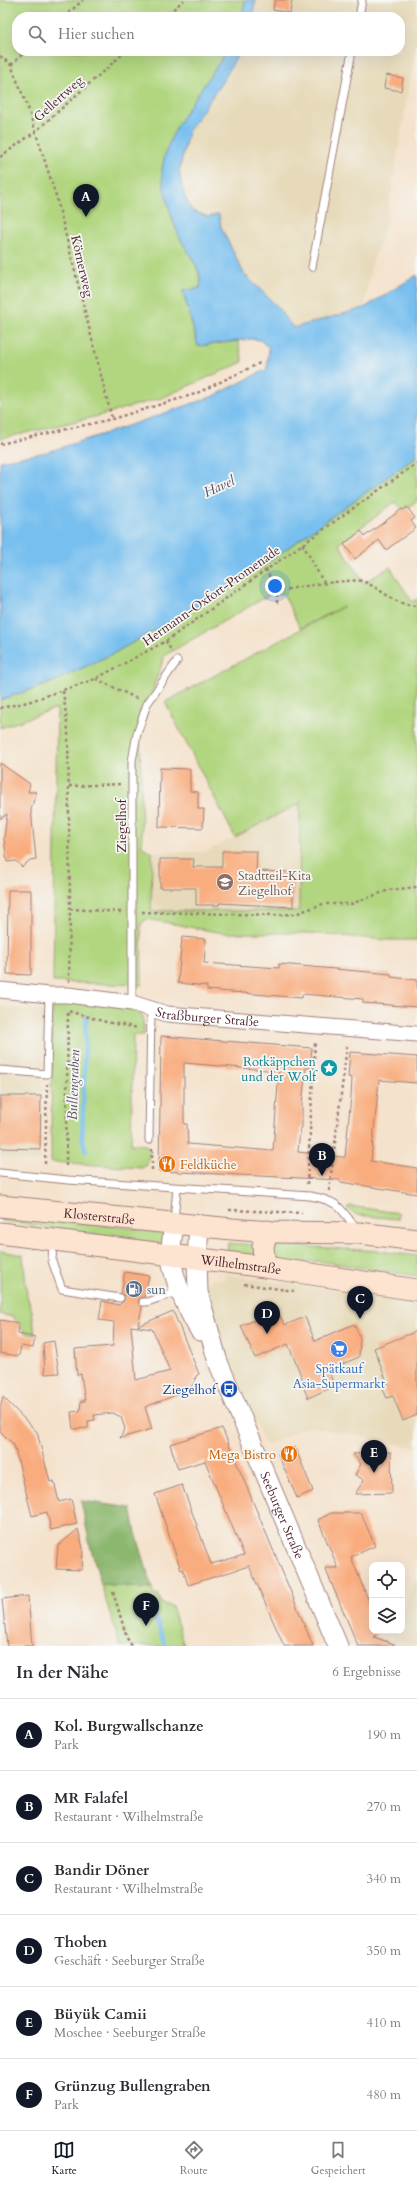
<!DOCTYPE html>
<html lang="de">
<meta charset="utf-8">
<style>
:root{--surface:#fff;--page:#f2f2f3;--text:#2b2b33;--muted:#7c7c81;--line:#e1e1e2;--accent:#111827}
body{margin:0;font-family:Cardo,serif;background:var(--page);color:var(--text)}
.controls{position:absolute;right:12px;bottom:12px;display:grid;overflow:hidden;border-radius:8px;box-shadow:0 4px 16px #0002}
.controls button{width:36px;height:36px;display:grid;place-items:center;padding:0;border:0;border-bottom:1px solid var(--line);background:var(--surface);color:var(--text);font:20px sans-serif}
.you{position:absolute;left:275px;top:586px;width:14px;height:14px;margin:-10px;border:3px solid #fff;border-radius:50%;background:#1a73e8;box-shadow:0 0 0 6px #1a73e833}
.badge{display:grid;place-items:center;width:26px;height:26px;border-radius:50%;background:var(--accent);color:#fff;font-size:13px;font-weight:700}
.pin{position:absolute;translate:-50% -33px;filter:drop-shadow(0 1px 2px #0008)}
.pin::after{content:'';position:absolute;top:21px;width:14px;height:12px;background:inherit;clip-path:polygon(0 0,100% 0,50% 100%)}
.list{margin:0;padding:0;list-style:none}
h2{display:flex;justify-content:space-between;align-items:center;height:52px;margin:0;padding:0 16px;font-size:17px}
h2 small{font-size:13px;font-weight:400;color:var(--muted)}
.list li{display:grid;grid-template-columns:26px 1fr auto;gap:12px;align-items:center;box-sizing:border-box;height:72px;padding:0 16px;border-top:1px solid var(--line)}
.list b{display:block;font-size:15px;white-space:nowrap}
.list p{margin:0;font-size:13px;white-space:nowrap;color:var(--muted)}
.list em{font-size:13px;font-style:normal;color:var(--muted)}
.icon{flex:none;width:22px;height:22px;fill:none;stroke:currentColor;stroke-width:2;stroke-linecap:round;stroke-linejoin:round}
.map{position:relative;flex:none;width:417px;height:1646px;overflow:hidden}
.search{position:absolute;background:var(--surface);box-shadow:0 4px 16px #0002;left:12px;right:12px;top:12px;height:44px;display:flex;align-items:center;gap:10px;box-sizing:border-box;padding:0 14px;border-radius:16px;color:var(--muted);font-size:15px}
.sheet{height:484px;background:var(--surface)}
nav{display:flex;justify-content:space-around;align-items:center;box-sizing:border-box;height:56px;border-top:1px solid var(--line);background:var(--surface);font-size:11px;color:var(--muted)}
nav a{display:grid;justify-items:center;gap:2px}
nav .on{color:var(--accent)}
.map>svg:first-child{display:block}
.built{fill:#e7daba}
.green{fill:#b1d67f;stroke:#7e7a55;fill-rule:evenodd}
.forest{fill:#8cb76e;stroke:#6b6b4c}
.water{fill:#77bfef;stroke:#606f8d}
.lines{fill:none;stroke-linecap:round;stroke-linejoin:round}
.stream{stroke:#77bfef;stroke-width:4.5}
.building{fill:#f9ad7f;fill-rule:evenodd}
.service-casing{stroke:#9f807c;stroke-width:9}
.minor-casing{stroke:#9f807c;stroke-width:17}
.tertiary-casing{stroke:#9f807c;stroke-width:21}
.secondary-casing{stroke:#9f807c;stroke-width:23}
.path{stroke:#9f807c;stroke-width:2.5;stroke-dasharray:3 3;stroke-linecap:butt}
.service{stroke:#fff;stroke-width:7}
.minor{stroke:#fff;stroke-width:15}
.tertiary{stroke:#fff;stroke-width:19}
.secondary{stroke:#fde4d1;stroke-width:21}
.labels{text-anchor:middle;stroke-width:3.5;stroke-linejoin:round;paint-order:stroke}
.street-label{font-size:13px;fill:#4a1f2b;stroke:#f6f6f2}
.education-label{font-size:13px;fill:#785e54;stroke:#f6f6f2;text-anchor:start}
.culture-label{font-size:13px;fill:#0d838f;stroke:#f6f6f2;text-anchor:end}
.food-label{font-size:13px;fill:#c56008;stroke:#f6f6f2;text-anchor:start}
.service-label{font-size:13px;fill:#4e5e75;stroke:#f6f6f2;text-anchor:start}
.shop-label{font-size:13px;fill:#366cbe;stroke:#f6f6f2}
.transit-label{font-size:13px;fill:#164399;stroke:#f6f6f2;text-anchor:end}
.water-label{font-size:14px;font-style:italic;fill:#584f66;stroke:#f6f6f2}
</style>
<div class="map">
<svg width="417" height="1646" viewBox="0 0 417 1646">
<rect width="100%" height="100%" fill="#f6f6f2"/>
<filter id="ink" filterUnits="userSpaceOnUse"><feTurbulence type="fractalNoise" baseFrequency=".025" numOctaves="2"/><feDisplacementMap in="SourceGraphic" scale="8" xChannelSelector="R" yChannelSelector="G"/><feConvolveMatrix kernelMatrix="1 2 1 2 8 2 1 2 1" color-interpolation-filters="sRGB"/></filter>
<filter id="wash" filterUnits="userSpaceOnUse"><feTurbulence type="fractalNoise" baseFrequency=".012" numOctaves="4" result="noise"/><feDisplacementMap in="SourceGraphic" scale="16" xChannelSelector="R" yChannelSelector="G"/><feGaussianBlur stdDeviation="0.9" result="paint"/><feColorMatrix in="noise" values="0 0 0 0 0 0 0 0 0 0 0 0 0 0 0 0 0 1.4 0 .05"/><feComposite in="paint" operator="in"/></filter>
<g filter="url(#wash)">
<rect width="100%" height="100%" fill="#f4e2cc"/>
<path class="built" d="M256,0H417V38L397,159L383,235L372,262L364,308L293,328L286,316L276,305L244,274L221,227L219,214L209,217L198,214L192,211L185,198L179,172L188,132L226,76L239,51H400V17H252Z
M300,803L299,911H151L152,852H206Z
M0,1007L45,1011L40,1162L0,1157Z
M225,1274L417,1302V1448L309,1426L265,1445L208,1305L207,1284L212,1279L224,1280Z
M417,1574V1646H391L396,1631H402V1615Z"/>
<path class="green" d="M0,0H246L241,17H17V51H226L165,156L181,240L196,265L201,281L200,288L183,291L198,346L238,341L243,362L161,398L98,416L0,439Z
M417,456V501L403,510L395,502L339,544L364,583L390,567L412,602L417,599V940H386L307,933H223L147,919L141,924L142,985L53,982L57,708L0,728V700L51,683L116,652L237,584ZM283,593L300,628L344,606L165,702L235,837L300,803L299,911H151L152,852L142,847L140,725L165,655L271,594L277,595Z
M56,1001L127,1007L143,1016L144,1035H133L131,1144L146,1145L150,1150L147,1165L142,1168L51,1162L52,1009Z
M349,1206L399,1213L398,1219L357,1215L347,1208Z
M0,1214L164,1232L162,1243L159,1244L0,1220Z
M228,1243L257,1245L256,1258L227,1253Z
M278,1245L380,1251L417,1256V1276L318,1261L297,1263L273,1259L272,1251Z
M0,1251L23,1255L27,1296L32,1311L35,1335L25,1333L13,1317L0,1314Z
M101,1584L152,1588L154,1595L158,1594L162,1604L172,1606L184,1646H120Z"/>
<path class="forest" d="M81,1501L131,1508L136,1533L152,1588L101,1584L90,1545Z"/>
<path class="water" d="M246,0H256L252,17H241Z
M226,51H239L226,76L188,132L179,172L185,198L192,211L209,217L219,214L221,227L244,274L276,305L293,328L364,308L417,275V456L237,584L116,652L51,683L0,700V461L47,452L116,430L214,396L267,369L269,348L260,340L251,339L198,346L183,291L200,288C204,270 186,251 179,236C173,224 161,183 162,171C164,132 207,85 226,51Z"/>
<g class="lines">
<path class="stream" d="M86,1151L82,1138L86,1019
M156,1618L165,1646"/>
</g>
<g id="blocks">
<path class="building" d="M275,0H292L290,13L273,10Z
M386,75L403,78L401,91L384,88Z
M407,507L415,518L411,521L416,528L386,550L379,540L355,559L344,544L361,531L365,536L402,509L403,510Z
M0,763L30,784L28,792H36L31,810L36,859L30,860L22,867L16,861L7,862L4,838L7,814L0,819Z
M160,768L190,769V791L198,792V809H204L203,828L159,827Z
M222,851H257L256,871L293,872V907L219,903V905H196V888H160V859H194L193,867H222Z
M8,890H31V975L7,974Z
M182,937L206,939L204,963L279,968V964L391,974V977L417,980V1007L363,1003V999L302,994V998L207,990V986L178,983Z
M161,1036L312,1048L310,1068H306L302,1104V1128H300L298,1152L342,1157H345L351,1096L352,1078L348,1077L350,1052L417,1057V1083L379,1080L371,1161L417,1168V1194L340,1182V1180L159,1171ZM184,1063L279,1071L273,1151L188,1144L187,1124H184Z
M0,1096H41L40,1149L0,1148Z
M125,1272L149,1276L144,1297L140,1298L138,1302L142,1307L138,1326L173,1311L199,1374L196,1376L195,1381L189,1390L145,1407L152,1429L120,1438L125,1429L121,1417L113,1413L94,1415L95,1420L88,1421V1428L73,1429L71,1412L80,1411L81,1401H85L81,1374L77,1375L75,1349L113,1346L114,1322L99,1320L102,1301L119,1305L124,1301V1296L121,1293ZM131,1326L152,1329L170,1371L136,1380Z
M277,1310L285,1325L305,1317L315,1341L354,1324L360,1338L359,1357L328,1370L335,1386L308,1398L303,1386L305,1385L288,1344L255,1358L241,1326Z
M0,1320L19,1323L18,1334L35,1337L33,1348L21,1346L19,1356L0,1353Z
M417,1331V1415L403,1421L393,1396L387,1398L382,1387L388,1385L374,1348Z
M54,1341L59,1373L45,1374L43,1343Z
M3,1397L37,1432L50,1482L54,1481L59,1502L71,1499L77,1524L51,1530L47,1512L32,1516L14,1445L0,1431V1408Z
M222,1428L295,1602L313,1646H284L249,1566L188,1585L183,1569L181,1570L155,1494L182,1485L211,1564L244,1555L205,1461L178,1469L170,1444Z
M295,1447L313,1491L297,1498L278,1454Z
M391,1452L392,1493L355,1494L364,1480L355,1475L361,1464L353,1454Z
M331,1513H361L375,1546L351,1557L372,1609V1631H379L374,1637L394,1644V1646H358L325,1568H338L318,1520Z
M78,1529L83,1548L82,1570L56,1569L58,1546Z
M28,1596L32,1646H7L2,1599Z"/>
</g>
</g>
<g filter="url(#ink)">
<use href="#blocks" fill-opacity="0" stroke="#9f807c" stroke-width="1"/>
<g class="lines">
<defs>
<path id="service" d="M359,17L362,0
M312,267L352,51
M132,1003V761L137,734L147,704L177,661
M0,1070L47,1074L49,995
M149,1140L151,1010
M0,1173L68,1180L310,1196C339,1201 340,1207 357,1230
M174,1221L177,1188
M53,1242L52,1261L62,1289L120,1298
M143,1302H147L180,1291"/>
<g id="minor">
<path id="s1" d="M0,990L49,995H68L132,1003L167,1014L417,1034"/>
</g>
<g id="tertiary">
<path d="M174,1223C173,1234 170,1247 171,1257C174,1283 187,1309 200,1331"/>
<path id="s2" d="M199,1225L197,1260L198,1292L218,1362L338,1646"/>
</g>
<g id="secondary">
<path id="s3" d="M0,1206L232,1229L272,1232L359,1233L417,1240"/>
<path id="s4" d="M0,1233L265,1267L417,1290"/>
<path d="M265,1267L263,1246L268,1231"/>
</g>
</defs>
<use href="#service" class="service-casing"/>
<use href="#minor" class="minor-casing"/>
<use href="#tertiary" class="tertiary-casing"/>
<use href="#secondary" class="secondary-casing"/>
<path class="path" d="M64,17L83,0
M164,17L184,0
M0,56L11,65L28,108L56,196L112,419
M11,65L26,51
M0,157L35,132L126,51
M0,444L112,419L195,394L260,363
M302,544C311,557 316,571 325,584
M266,569L277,592C289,588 353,578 362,581C383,589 393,605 417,606
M277,603V592
M166,641L172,652
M96,679L138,699
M63,691L68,731L70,909L69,982
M0,708L28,702L95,679L166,641L417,463
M69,786L122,784
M70,909L123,912
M142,912L276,915L295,914L323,904H351L389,890L417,887
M152,1149V1173
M45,1164L47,1084
M66,1166L68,1011L106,1022L139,1028
M307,1184L315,1043
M329,1191L347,1046
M229,1210L302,1213
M244,1284L294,1291
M113,1592L127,1638L132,1646"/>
<use href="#service" class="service"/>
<use href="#minor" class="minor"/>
<use href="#tertiary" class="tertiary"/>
<use href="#secondary" class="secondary"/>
</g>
</g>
<defs>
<symbol id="school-disc" viewBox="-11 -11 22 22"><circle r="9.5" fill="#8d6e63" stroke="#f6f6f2"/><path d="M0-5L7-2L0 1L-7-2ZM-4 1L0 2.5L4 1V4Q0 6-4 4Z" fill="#fff"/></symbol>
<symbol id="sight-disc" viewBox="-11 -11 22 22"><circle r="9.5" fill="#0f9aa8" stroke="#f6f6f2"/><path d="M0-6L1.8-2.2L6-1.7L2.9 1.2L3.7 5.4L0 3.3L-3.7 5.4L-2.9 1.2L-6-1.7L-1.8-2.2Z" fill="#fff"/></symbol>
<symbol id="restaurant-disc" viewBox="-11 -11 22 22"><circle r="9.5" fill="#e8710a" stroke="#f6f6f2"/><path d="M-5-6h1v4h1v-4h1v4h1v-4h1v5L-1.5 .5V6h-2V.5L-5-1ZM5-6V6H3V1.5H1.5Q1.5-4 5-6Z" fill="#fff"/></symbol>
<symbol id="fuel-disc" viewBox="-11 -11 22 22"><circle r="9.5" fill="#5c6f8a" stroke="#f6f6f2"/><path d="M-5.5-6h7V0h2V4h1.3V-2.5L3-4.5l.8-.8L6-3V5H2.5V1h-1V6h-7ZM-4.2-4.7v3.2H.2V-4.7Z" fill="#fff"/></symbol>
<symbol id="supermarket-disc" viewBox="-11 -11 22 22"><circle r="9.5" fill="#3f7fe0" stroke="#f6f6f2"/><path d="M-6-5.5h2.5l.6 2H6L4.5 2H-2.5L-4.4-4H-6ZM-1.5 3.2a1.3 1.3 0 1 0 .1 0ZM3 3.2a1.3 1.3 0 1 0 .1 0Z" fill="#fff"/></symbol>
<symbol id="bus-disc" viewBox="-11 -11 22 22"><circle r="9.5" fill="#1a4fb4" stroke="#f6f6f2"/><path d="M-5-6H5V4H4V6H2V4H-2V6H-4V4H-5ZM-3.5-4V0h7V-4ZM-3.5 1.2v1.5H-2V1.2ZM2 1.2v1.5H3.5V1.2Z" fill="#fff"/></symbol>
</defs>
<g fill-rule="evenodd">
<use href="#school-disc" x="215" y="872" width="20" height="20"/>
<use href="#sight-disc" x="319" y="1058" width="20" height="20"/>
<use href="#restaurant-disc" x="157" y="1154" width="20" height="20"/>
<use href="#fuel-disc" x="124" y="1279" width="20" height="20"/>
<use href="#supermarket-disc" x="329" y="1339" width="20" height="20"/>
<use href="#bus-disc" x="219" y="1379" width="20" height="20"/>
<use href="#restaurant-disc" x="279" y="1444" width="20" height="20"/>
</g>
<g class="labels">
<g class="street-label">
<text transform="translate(58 98) rotate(-42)" y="5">Gellertweg</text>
<text transform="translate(83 266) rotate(77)" y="5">Körnerweg</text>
<text transform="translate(211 595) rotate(-35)" y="5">Hermann-Oxfort-Promenade</text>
<text transform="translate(121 826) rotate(-90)" y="5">Ziegelhof</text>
<text dy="5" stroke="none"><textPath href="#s1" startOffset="210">Straßburger Straße</textPath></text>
<text dy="5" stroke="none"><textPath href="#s3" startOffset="100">Klosterstraße</textPath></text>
<text dy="5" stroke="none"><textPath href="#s4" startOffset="243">Wilhelmstraße</textPath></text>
<text dy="5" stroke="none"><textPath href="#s2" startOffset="306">Seeburger Straße</textPath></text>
</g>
<g class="education-label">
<text x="238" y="880">Stadtteil-Kita<tspan x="238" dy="15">Ziegelhof</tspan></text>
</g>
<g class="culture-label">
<text x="316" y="1066">Rotkäppchen<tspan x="316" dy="15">und der Wolf</tspan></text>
</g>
<g class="food-label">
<text x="180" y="1169">Feldküche</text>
<text x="276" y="1459" text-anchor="end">Mega Bistro</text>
</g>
<g class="service-label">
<text x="147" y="1294">sun</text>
</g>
<g class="shop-label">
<text x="339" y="1373">Spätkauf<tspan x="339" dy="15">Asia-Supermarkt</tspan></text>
</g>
<g class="transit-label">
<text x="216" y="1394">Ziegelhof</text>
</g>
<g class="water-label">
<text transform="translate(219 486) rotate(-24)" y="5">Havel</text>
<text transform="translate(73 1085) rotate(-88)" y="5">Bullengraben</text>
</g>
</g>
</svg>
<div class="controls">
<button><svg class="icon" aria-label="locate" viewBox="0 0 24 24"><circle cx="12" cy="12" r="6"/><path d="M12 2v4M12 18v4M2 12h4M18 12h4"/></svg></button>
<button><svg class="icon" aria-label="layers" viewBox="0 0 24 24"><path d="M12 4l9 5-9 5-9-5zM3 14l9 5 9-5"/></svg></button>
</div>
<div class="you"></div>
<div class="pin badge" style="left:86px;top:217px">A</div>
<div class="pin badge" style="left:322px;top:1176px">B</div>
<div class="pin badge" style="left:360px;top:1319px">C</div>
<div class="pin badge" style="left:267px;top:1334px">D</div>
<div class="pin badge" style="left:374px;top:1473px">E</div>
<div class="pin badge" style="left:146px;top:1626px">F</div>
<div class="search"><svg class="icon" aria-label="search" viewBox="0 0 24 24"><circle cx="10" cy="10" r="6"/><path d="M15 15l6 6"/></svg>Hier suchen</div>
</div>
<section class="sheet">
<h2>In der Nähe<small>6 Ergebnisse</small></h2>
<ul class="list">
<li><span class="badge">A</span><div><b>Kol. Burgwallschanze</b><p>Park</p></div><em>190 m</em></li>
<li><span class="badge">B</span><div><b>MR Falafel</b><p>Restaurant · Wilhelmstraße</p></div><em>270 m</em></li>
<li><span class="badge">C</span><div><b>Bandir Döner</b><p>Restaurant · Wilhelmstraße</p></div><em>340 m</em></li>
<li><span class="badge">D</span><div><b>Thoben</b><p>Geschäft · Seeburger Straße</p></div><em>350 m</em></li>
<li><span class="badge">E</span><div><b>Büyük Camii</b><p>Moschee · Seeburger Straße</p></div><em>410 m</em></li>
<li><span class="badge">F</span><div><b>Grünzug Bullengraben</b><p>Park</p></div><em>480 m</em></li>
</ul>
</section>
<nav>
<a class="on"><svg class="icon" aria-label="map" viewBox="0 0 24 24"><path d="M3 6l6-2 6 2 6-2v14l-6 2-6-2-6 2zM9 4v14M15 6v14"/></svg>Karte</a>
<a><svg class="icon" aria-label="directions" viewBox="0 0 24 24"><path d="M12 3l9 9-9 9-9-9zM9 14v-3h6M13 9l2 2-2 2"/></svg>Route</a>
<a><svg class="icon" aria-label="saved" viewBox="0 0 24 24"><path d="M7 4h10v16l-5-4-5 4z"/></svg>Gespeichert</a>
</nav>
